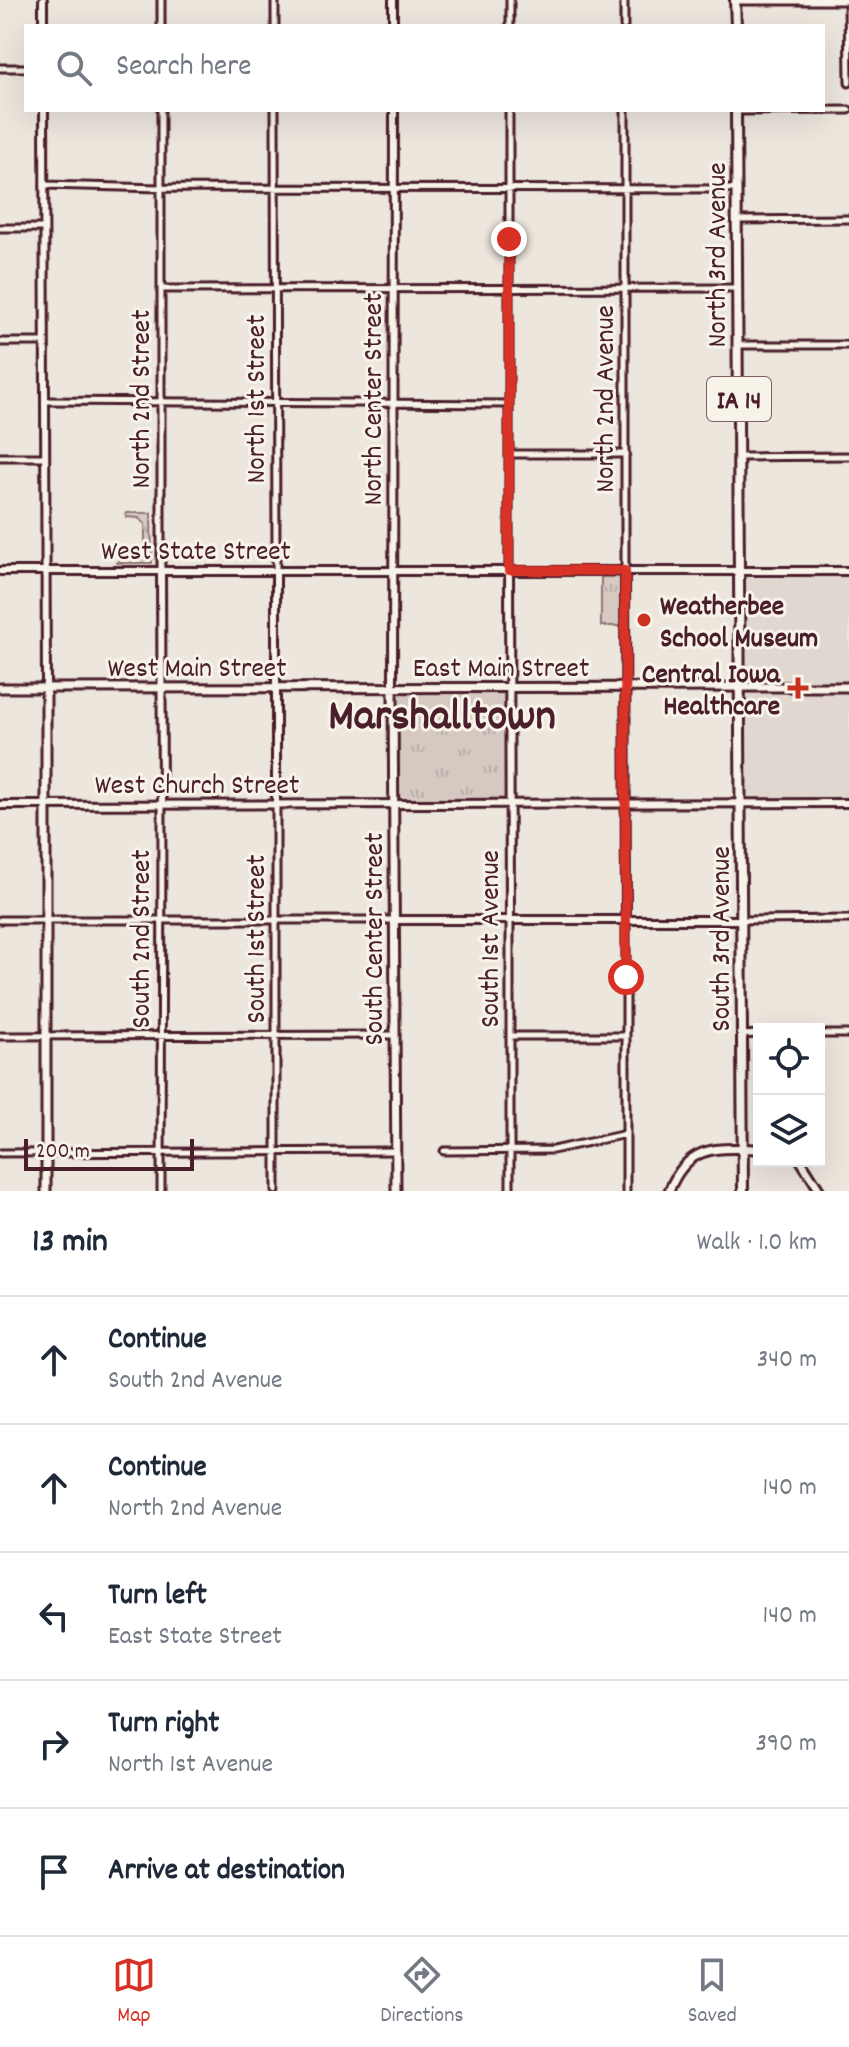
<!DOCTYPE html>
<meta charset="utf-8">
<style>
:root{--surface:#fff;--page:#f2f2f3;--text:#1f2937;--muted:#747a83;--line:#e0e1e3;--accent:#d93025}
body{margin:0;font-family:Dekko,sans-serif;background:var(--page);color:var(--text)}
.controls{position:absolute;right:24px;bottom:24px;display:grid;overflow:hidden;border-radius:0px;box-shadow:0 8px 32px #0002}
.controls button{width:72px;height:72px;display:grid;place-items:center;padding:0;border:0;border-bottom:2px solid var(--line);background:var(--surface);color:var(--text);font:40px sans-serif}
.scale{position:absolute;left:24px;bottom:20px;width:170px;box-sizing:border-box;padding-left:8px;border:4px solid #4a1f2b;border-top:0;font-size:22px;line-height:28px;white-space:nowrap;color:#4a1f2b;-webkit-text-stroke:6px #f7f3e8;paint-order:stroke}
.stop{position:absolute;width:24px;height:24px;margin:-18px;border:6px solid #d93025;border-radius:50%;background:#fff}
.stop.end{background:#d93025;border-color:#fff;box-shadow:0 2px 8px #0008}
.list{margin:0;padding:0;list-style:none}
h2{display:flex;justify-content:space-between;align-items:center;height:104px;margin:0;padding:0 32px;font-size:34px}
h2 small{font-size:26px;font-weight:400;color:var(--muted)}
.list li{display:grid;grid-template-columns:52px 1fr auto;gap:24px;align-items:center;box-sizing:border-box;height:128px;padding:0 32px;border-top:2px solid var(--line)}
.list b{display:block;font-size:30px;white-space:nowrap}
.list p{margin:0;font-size:26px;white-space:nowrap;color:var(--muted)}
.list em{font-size:26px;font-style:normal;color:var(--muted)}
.icon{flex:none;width:44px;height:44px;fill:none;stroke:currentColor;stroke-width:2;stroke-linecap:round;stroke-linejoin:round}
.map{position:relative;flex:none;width:849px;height:1191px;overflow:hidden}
.search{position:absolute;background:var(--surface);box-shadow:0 8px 32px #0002;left:24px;right:24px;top:24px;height:88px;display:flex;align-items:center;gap:20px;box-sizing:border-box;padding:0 28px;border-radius:0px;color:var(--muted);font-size:30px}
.sheet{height:744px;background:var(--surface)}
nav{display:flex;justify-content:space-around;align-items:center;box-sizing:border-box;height:112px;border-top:2px solid var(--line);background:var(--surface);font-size:22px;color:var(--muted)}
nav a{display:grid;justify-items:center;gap:4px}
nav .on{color:var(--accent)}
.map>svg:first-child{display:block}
.built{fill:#e0d7d0}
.grass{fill:url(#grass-tufts);stroke:#907476;stroke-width:2}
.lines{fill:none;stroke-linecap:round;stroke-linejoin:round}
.minor-casing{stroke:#4a1f2b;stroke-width:11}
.tertiary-casing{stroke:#4a1f2b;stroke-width:12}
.secondary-casing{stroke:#4a1f2b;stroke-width:13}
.primary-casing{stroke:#4a1f2b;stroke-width:14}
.minor{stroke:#f7f3e8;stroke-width:5}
.tertiary{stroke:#f7f3e8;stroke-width:6}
.secondary{stroke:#f7f3e8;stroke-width:7}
.primary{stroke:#f7f3e8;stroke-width:8}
.route{stroke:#d93025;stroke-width:10}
.poi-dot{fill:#c8321e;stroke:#f7f3e8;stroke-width:3}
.labels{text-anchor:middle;stroke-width:6;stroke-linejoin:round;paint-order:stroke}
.shield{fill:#f7f3e8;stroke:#7e5f64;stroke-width:2}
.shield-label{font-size:26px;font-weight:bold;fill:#4a1f2b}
.street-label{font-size:28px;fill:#4a1f2b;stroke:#f7f3e8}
.poi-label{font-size:28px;font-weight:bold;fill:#4a1f2b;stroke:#f7f3e8;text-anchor:start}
.town-label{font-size:44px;font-weight:bold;fill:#4a1f2b;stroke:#f7f3e8}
</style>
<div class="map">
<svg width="849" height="1191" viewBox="0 0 849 1191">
<defs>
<pattern id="grass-tufts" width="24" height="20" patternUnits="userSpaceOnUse" patternTransform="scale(2)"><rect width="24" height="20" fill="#d5c9c2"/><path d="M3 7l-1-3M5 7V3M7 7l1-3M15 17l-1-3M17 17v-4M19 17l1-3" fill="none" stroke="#b8aca7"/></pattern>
</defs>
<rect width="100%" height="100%" fill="#ece6dd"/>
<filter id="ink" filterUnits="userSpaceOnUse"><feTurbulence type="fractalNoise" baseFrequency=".0125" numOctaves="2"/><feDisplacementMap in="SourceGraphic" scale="16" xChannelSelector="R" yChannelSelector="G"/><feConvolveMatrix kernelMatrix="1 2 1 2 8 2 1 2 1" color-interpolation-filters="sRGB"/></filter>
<g filter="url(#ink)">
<path class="built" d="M849,576V799L746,801L747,578Z"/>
<path class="grass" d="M126,513H151L152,563H117L123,555H132L134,551L145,546V524L139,518L126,517Z
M601,577H620L621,626H601Z
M509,687V805H394L393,688Z"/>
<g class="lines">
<defs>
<path id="minor" d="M275,0V26
M510,0V26
M624,0V26
M848,0L849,83
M161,26V0
M0,68H26
M161,110V572
M275,110L276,571
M625,110V571
M736,111L849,110
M44,185L161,188L737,189
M737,220L849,219
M0,228H44
M161,289L738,288
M0,342H44
M738,345H849
M45,401L509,404
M509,454H626
M0,457H45
M739,457L849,456
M509,570V110
M276,804V1191
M0,920H394
M510,920V1191
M626,920V1191
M742,920L849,919
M819,1034H849
M741,1035L759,1034
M0,1036L394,1035
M510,1036H626
M444,1151L553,1150L626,1134
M0,1153L395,1151
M161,1191L162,805"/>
<path id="tertiary" d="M43,0V26
M393,0V26
M44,110L46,688
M509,570L510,920
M0,571H849
M276,571V804
M625,571L626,920
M161,572L162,805
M393,688L394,110
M0,805L849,803
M394,920H741"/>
<path id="secondary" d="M735,0H849
M0,688L849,687
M46,688V1191
M393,688L396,1191
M801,1161L820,1191
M669,1191C688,1144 715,1148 759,1149"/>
<path id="primary" d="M735,0L736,26
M736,110L743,1191"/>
</defs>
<use href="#minor" class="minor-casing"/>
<use href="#tertiary" class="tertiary-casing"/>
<use href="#secondary" class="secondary-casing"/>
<use href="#primary" class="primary-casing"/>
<use href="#minor" class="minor"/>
<use href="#tertiary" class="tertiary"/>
<use href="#secondary" class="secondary"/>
<use href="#primary" class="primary"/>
</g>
</g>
<g class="lines" filter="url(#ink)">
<path class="route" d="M509,239V570L625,571L626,977"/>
</g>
<g class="poi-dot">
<circle cx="644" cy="620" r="8"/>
<path d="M794 676h8v8h8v8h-8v8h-8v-8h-8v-8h8z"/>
</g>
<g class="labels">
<rect class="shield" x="707" y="377" width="64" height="44" rx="6"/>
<g class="shield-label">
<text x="739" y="408">IA 14</text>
</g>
<g class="street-label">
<text transform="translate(715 255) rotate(-90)" y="10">North 3rd Avenue</text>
<text transform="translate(139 399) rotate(-90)" y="10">North 2nd Street</text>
<text transform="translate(254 399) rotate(-90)" y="10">North 1st Street</text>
<text transform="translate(371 399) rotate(-90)" y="10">North Center Street</text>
<text transform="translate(603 399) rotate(-90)" y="10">North 2nd Avenue</text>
<text x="196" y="559">West State Street</text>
<text x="197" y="676">West Main Street</text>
<text x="501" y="676">East Main Street</text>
<text x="197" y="793">West Church Street</text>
<text transform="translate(139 939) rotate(-90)" y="10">South 2nd Street</text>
<text transform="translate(254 939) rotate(-90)" y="10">South 1st Street</text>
<text transform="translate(372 939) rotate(-90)" y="10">South Center Street</text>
<text transform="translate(488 939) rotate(-90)" y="10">South 1st Avenue</text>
<text transform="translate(719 939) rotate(-90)" y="10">South 3rd Avenue</text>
</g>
<g class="poi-label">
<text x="660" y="614">Weatherbee<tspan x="660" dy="32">School Museum</tspan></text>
<text x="780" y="682" text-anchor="end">Central Iowa<tspan x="780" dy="32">Healthcare</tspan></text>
</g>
<g class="town-label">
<text x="442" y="728">Marshalltown</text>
</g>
</g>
</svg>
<div class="controls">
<button><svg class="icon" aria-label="locate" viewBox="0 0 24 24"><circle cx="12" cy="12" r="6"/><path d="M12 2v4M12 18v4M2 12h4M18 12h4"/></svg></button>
<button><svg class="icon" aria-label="layers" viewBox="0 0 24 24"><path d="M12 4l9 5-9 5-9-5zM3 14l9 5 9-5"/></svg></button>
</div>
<div class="scale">200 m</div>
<div class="stop" style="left:626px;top:977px"></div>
<div class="stop end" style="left:509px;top:239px"></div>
<div class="search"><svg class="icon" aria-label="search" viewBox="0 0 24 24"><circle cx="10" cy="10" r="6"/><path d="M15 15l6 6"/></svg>Search here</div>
</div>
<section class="sheet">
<h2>13 min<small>Walk · 1.0 km</small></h2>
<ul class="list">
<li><svg class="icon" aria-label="ahead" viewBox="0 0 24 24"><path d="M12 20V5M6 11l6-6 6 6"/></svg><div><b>Continue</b><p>South 2nd Avenue</p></div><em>340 m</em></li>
<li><svg class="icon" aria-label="ahead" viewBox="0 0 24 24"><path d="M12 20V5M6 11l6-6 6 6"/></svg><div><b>Continue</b><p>North 2nd Avenue</p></div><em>140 m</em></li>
<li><svg class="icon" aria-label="left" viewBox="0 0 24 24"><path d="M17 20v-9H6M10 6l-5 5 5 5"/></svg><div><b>Turn left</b><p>East State Street</p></div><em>140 m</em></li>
<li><svg class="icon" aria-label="right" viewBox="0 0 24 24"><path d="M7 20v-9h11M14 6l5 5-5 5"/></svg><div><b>Turn right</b><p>North 1st Avenue</p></div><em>390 m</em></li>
<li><svg class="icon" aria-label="arrive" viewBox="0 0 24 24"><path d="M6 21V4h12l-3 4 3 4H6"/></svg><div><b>Arrive at destination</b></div></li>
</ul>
</section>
<nav>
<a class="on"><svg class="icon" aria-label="map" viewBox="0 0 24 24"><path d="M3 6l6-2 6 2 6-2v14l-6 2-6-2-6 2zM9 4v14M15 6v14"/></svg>Map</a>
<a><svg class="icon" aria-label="directions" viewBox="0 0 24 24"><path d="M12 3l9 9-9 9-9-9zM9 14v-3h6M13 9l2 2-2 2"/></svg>Directions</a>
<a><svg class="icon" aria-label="saved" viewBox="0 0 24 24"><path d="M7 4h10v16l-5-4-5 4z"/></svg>Saved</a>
</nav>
